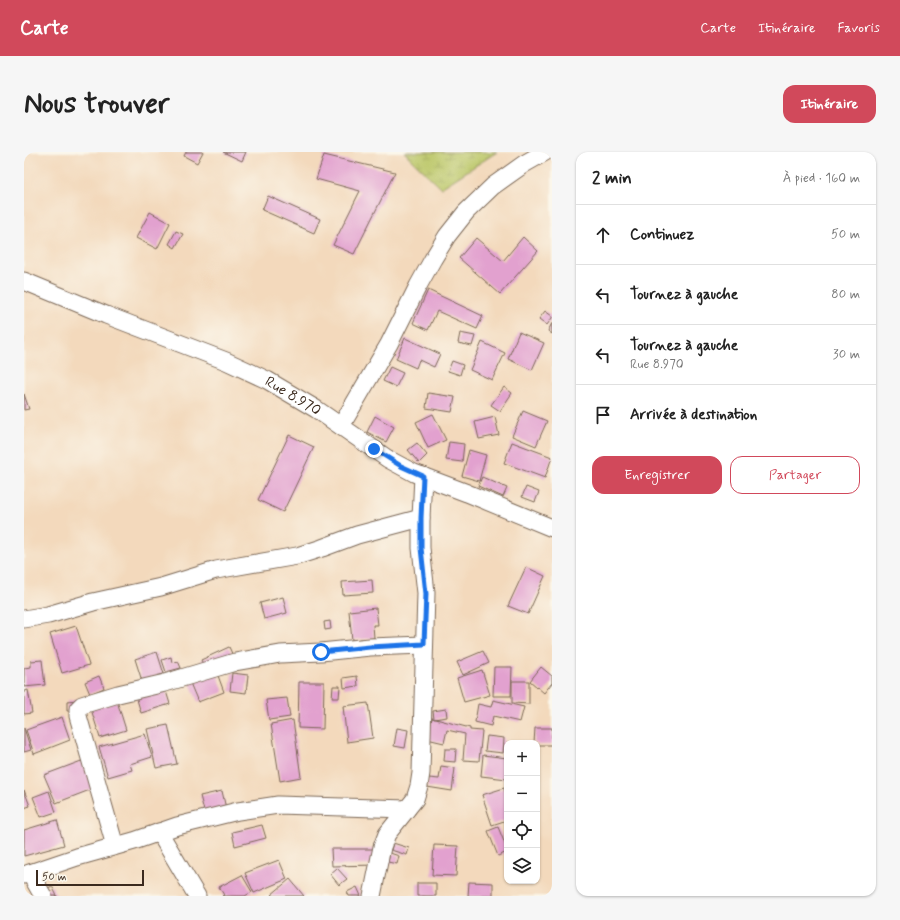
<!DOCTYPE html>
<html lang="fr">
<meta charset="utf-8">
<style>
:root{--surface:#fff;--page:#f6f6f6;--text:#222;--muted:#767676;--line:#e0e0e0;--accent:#d1495b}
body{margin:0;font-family:Mynerve,sans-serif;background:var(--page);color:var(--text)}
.controls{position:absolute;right:12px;bottom:12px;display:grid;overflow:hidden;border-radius:8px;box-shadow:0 1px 3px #0004}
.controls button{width:36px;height:36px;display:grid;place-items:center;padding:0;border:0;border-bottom:1px solid var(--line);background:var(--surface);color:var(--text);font:20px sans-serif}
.scale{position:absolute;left:12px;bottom:10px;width:108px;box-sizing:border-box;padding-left:4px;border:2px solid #3b2a1e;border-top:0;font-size:11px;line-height:14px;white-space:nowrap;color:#3b2a1e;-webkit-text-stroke:3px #fbf7ec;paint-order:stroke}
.stop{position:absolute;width:12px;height:12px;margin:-9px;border:3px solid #1a73e8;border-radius:50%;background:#fff}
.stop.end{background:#1a73e8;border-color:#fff;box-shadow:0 1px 4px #0008}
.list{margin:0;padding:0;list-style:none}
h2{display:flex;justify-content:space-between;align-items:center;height:52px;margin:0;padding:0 16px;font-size:17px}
h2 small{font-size:13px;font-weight:400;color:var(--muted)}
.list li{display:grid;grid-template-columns:26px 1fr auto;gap:12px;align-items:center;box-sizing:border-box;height:60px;padding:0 16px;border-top:1px solid var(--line)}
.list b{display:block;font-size:15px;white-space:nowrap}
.list p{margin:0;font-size:13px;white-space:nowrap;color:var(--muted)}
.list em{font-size:13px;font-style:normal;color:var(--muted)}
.actions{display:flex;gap:8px;padding:12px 16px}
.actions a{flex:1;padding:9px 0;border:1px solid var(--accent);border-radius:12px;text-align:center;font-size:14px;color:var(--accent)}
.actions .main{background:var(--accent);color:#fff}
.icon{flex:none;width:22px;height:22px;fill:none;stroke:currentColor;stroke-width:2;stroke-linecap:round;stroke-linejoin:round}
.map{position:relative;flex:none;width:528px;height:744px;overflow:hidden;border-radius:12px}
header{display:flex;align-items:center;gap:24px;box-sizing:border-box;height:56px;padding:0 20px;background:var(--accent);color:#fff}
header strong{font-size:19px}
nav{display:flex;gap:22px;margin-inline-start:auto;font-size:14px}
.intro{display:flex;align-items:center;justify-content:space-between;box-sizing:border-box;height:96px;padding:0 24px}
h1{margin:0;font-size:28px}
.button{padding:10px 18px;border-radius:12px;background:var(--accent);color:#fff;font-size:14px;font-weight:700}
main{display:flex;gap:24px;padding:0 24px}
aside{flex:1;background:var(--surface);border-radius:12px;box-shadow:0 1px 3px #0004}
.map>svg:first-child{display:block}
.wetland{fill:url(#wetland-marsh);stroke:#7c7844}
.building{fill:#e2a1cf}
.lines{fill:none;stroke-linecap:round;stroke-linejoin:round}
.street-casing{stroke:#7b6755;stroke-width:19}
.street{stroke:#fff;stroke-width:17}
.route{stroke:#1a73e8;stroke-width:5}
.labels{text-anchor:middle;stroke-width:3;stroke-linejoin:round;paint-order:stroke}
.street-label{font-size:15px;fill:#3b2a1e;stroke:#fbf7ec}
</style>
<header>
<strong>Carte</strong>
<nav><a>Carte</a><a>Itinéraire</a><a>Favoris</a></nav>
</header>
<div class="intro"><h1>Nous trouver</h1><a class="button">Itinéraire</a></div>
<main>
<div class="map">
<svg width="528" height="744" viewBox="0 0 528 744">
<defs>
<pattern id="wetland-marsh" width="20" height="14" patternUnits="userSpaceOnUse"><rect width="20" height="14" fill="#bcc769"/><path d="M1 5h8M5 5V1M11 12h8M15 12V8" fill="none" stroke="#a2ab5b"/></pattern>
</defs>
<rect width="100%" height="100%" fill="#fbf7ec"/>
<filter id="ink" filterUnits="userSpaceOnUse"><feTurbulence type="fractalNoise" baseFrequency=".025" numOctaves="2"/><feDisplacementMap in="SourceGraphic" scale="8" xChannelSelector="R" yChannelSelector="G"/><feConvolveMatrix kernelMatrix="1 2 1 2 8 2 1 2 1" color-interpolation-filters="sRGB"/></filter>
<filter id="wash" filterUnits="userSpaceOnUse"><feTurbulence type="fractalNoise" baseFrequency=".012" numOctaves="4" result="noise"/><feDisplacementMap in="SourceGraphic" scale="16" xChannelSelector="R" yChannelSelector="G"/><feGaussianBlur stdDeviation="0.9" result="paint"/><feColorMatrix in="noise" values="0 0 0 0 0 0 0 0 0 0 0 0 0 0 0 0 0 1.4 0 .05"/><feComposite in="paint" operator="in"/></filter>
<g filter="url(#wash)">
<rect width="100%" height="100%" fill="#f3d9bc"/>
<path class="wetland" d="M380,0H473L417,36Z"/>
<g id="blocks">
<path class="building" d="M162,0H179L173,11L160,4Z
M199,0H222L218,9Z
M300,3L371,20L330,102L309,93L336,39L292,27Z
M244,44L296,67L290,81L238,58Z
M126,60L146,71L133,97L112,86Z
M152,79L159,82L151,96L145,92Z
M499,85L514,99L476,142L435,106L452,86L479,109Z
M404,138L459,164L453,177L413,159L404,178L389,171Z
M521,159L528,164V166L523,173L515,167Z
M528,171V182L524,179Z
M495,180L520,191L508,218L484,207Z
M436,181L451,184L448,194L434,191Z
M381,186L416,202L410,215L395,208L392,216L372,207Z
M458,190L481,201L468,228L446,218Z
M428,209L439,213L436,223L424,219Z
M366,215L379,221L372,235L359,229Z
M480,235L488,241L476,259L467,253Z
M404,241L431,245L428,260L402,256Z
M0,242L5,257L0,258Z
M499,259L523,269L512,294L488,284Z
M409,262L422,288L404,296L392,270Z
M351,264L370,275L362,290L343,280Z
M471,265L475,283L455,287L451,270Z
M265,283L290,295L259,360L234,348Z
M425,290L440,292L438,310L422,308Z
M488,290L528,305L521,326L480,311Z
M393,291L403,303L395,311L384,298Z
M445,298L462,303L455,329L438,324Z
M458,325L483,336L479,345L454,334Z
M502,335L515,340L511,350L498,345Z
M502,415L521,424L504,462L484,454Z
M348,428L349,441L319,443L318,430Z
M259,445L263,461L240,467L236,451Z
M352,456L354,473H349L350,486L328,488L325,459Z
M306,469L307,477L301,478L300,470Z
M52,474L65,513L38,521L26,482Z
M205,495L211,508L184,521L177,508Z
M459,499L465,511L439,523L433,510Z
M133,500L140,522L118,529L111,507Z
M147,505L148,511L154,509L157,516L142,520L138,508Z
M18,508L21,533L0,535V516L7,515V509Z
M470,515H488L487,544H469Z
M517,515L528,524V531L520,541L506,529Z
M458,518L466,543L440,550L433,526Z
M193,521L200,540L174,550L166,531Z
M208,521L224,523L222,541L206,539Z
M75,524L80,536L66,542L61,530Z
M333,524L334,534L320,536L319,526Z
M488,529H505V552L488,551Z
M275,530H300L299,577L274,576Z
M309,534H316L315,546H308Z
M141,536L146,552L117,561L112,544Z
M4,538L8,561L0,562V539Z
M263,546L266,565L245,568L242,548Z
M53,548L54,558L43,559V549Z
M469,548L500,555L496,570L469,564L467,574L451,570L454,552L467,555Z
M93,549L102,578L76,586L67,557Z
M344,551L349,586L323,590L319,554Z
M422,557L423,565L410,567L409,559Z
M38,565L46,588L10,602L2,578Z
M408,566L446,576V578L458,579L455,609L439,608L441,582L423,578L420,591L403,587Z
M269,568L277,625L256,629L247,572Z
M144,573L153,612L132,616L123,577Z
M0,576L7,598L0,600Z
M373,576L384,578L381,596L370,594Z
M511,576H528V593H513V591H510Z
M121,582L128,605L106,612L108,618L84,625L75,595Z
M463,584L480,586L479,601L461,599Z
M421,597H432L431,610L420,609Z
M459,603L483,606V627L457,624Z
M60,608L71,636L32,651L20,623Z
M417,614L431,616L428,639L403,635L405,626L415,627Z
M480,636L483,645V668L468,673L458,643Z
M0,638L6,654L0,656Z
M25,639L32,660L17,665L9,645Z
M198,639L203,661L182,666L176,644Z
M33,668L40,693L0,704V678Z
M238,673L242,686L211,694L208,680Z
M474,675L483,697V700L474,704L464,679Z
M369,691L385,696L383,703L367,698Z
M410,693L434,694L432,724L408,723Z
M307,697H353V713L308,714Z
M366,701L375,704L373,712L364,710Z
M255,708L263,727L230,741L221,721Z
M313,716L323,727L315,733L306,722Z
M218,723L228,740L221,744H198L200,743L195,735Z
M266,727L280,744H248L247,743Z
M445,730L469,731V744H444Z
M393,731H412V744H393Z
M28,734L33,744H21L19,738Z
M333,735L337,744H325L323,740Z"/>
</g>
</g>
<g filter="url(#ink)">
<use href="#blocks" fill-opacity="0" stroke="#7b6755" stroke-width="1"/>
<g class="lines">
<defs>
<g id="street">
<path id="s1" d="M0,129L82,163L202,209L243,228L292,257L364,307L390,321L443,341L528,376"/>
<path d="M317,274L365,192L394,134L409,107L423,84L442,60L469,34L500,12L521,0"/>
<path d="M0,467L24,463L69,450L137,435L192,418L273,404L298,396L333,383L397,366"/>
<path d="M135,680L173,744"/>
<path d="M91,694L54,564V557L58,553L94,542L141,531L211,510L256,502L297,500L346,495L400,493"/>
<path d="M6,721L19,744"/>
<path d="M0,723L53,705L110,689L153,674L214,659L254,653L383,657"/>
<path d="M348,744L358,695L363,682L391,647L395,634L397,621L402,441L397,396V366L399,324"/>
</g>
</defs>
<use href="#street" class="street-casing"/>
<use href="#street" class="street"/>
</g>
</g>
<g class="lines" filter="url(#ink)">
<path class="route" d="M297,500L346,495L400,492L402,442L397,396V366L399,324L377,314L350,297"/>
</g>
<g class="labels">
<g class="street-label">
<text dy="5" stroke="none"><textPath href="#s1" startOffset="293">Rue 8.970</textPath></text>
</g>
</g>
</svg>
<div class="controls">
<button>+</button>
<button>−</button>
<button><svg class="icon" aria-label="locate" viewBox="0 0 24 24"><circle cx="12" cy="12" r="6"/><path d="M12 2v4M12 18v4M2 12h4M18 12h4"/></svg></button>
<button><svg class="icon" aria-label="layers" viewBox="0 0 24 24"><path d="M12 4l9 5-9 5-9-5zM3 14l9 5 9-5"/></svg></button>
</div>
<div class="scale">50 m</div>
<div class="stop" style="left:297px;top:500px"></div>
<div class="stop end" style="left:350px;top:297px"></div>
</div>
<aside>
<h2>2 min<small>À pied · 160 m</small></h2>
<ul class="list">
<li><svg class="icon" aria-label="ahead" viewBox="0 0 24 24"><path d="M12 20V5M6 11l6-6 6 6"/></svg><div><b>Continuez</b></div><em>50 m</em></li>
<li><svg class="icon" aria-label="left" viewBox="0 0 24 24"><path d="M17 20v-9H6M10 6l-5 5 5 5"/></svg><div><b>Tournez à gauche</b></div><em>80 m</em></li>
<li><svg class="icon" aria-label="left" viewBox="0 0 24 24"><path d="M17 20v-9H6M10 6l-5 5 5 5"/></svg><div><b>Tournez à gauche</b><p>Rue 8.970</p></div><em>30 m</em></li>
<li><svg class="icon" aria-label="arrive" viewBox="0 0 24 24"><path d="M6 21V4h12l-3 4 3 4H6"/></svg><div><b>Arrivée à destination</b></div></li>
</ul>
<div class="actions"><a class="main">Enregistrer</a><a>Partager</a></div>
</aside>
</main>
